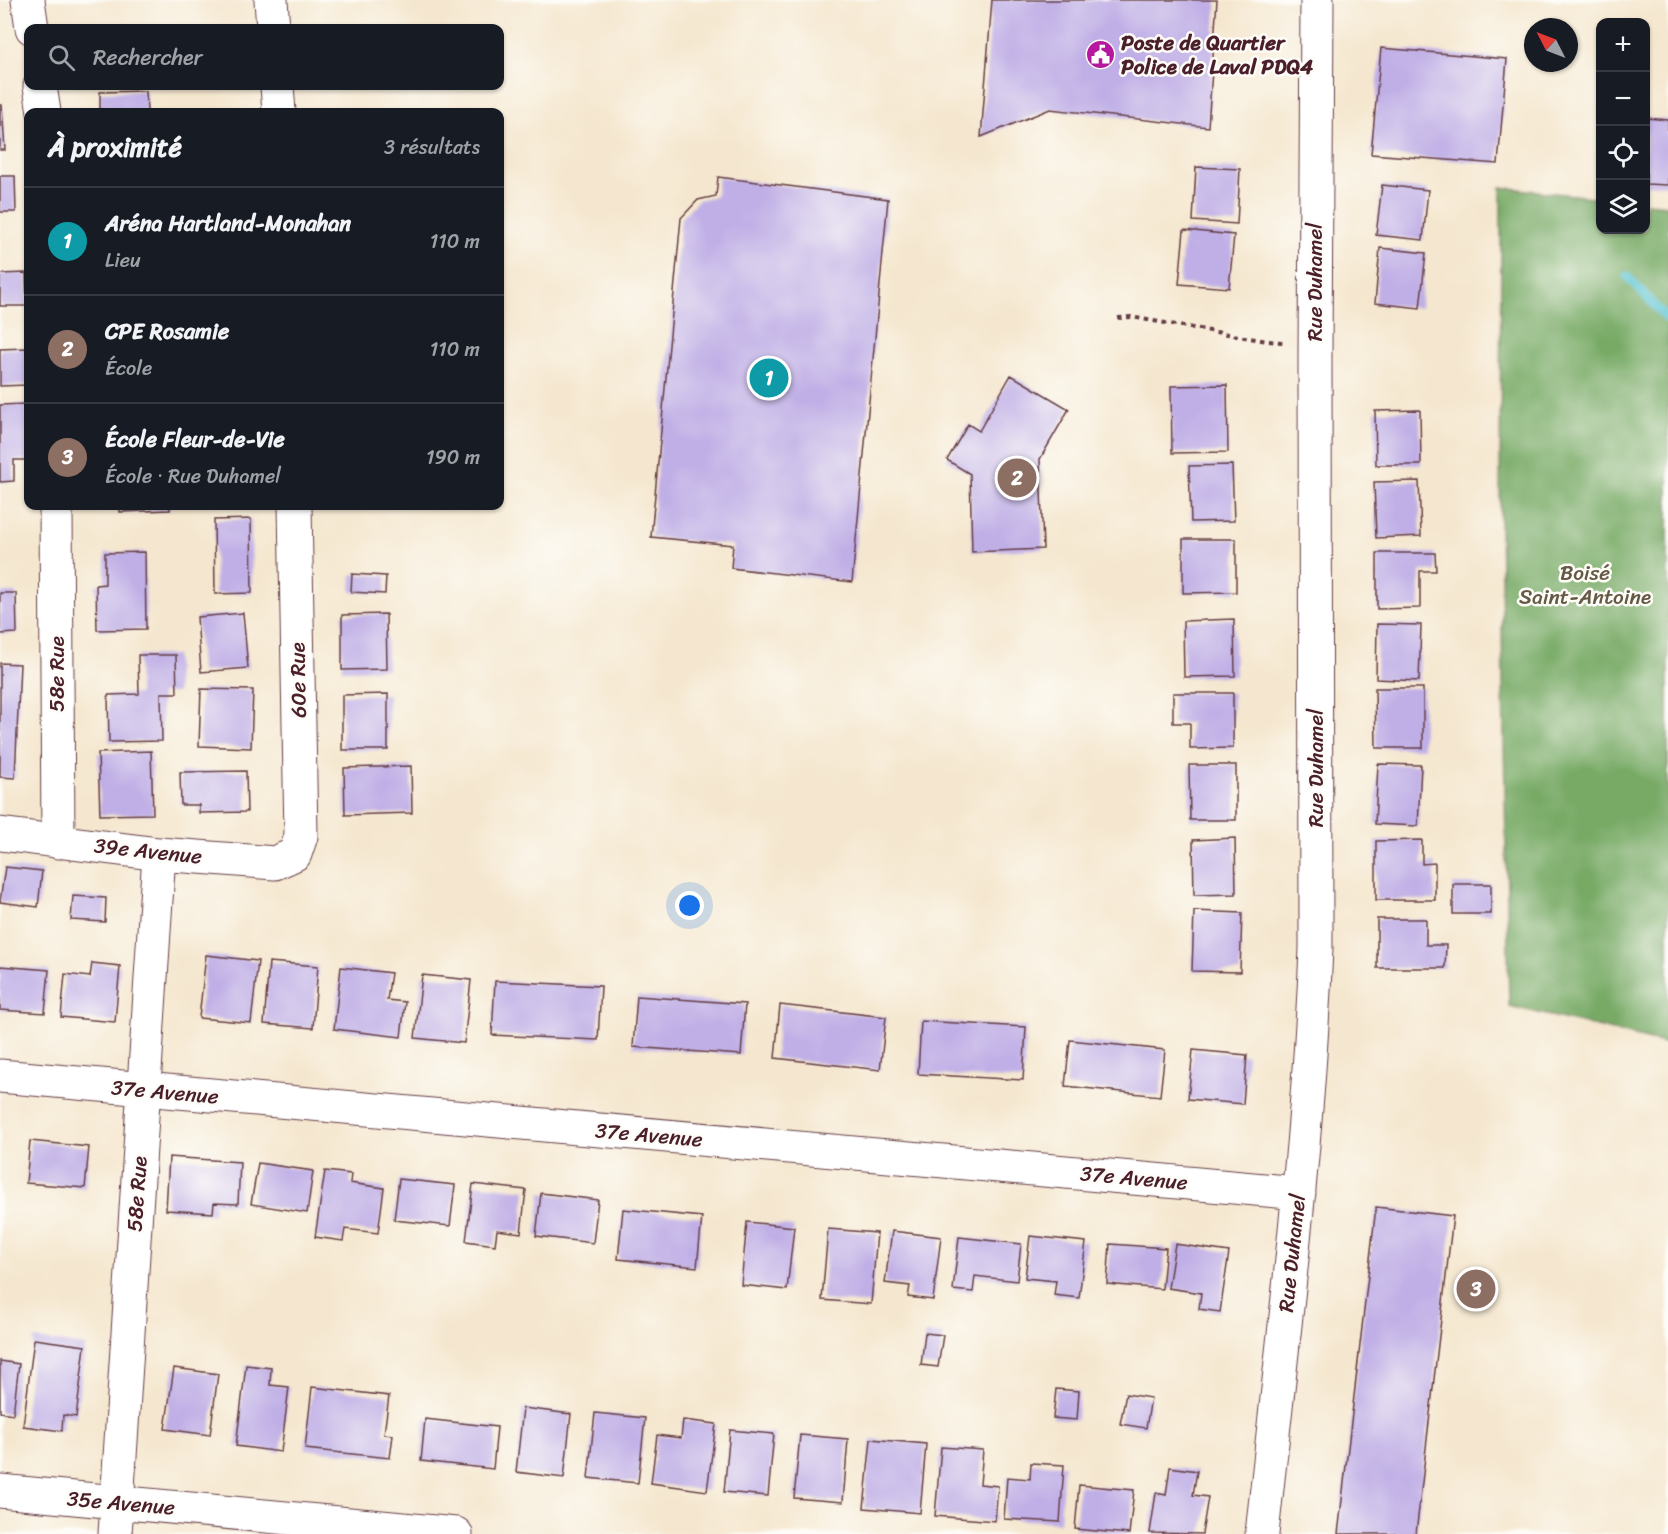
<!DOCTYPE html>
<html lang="fr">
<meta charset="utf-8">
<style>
:root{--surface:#171b24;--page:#242831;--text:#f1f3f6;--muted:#9ea1a6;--line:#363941;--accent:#8c9099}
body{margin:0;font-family:Sriracha,sans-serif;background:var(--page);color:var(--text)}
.controls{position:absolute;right:18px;top:18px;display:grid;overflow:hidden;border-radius:12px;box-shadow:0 2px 4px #0004}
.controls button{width:54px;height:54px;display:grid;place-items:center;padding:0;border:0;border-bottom:2px solid var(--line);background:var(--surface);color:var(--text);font:30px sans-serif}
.compass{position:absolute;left:1524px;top:18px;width:54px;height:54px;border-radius:50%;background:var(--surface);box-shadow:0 2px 4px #0004;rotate:312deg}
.you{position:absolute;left:690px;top:906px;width:21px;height:21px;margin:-15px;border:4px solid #fff;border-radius:50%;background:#1a73e8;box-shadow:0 0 0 9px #1a73e833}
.badge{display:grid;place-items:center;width:39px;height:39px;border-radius:50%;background:var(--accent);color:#fff;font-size:20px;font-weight:700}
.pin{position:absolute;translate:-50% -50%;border:3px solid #fff;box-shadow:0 2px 6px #0006}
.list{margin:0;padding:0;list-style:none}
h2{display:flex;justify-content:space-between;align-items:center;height:78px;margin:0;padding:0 24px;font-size:26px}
h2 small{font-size:20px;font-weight:400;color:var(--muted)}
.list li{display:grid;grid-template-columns:39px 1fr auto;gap:18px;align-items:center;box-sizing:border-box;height:108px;padding:0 24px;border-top:2px solid var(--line)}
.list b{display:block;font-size:22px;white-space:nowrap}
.list p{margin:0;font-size:20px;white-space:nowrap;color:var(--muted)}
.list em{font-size:20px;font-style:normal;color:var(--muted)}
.icon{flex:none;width:33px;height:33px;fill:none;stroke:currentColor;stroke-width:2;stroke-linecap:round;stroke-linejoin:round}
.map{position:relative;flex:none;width:1668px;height:1534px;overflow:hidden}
.search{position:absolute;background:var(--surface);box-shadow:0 2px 4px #0004;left:24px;top:24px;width:480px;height:66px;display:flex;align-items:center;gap:15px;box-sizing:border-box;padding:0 21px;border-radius:12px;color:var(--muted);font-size:22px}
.panel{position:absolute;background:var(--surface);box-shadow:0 2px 4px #0004;left:24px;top:108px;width:480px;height:402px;border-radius:12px}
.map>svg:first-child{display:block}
.forest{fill:#78aa66;stroke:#616448;stroke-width:1.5}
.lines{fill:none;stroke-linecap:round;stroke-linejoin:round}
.stream{stroke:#57c3d2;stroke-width:9}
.building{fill:#c0afe6}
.street-casing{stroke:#643d44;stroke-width:35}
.path{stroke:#643d44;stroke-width:4;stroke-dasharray:4.5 4.5;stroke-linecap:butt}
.street{stroke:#fff;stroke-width:33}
.labels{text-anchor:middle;stroke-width:5;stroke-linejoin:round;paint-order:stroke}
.poi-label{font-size:21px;font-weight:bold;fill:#4a1f2b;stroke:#fdfcf7;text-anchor:start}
.street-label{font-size:21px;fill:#4a1f2b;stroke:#fdfcf7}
.park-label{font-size:21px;fill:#645945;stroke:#fdfcf7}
</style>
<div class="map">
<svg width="1668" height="1534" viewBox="0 0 1668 1534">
<rect width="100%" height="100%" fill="#fdfcf7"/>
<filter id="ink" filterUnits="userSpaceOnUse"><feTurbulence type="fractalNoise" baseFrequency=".0167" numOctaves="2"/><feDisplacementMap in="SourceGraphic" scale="12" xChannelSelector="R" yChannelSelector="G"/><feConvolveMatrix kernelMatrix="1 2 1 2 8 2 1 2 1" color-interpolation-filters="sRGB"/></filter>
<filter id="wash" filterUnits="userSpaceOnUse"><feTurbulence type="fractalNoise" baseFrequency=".008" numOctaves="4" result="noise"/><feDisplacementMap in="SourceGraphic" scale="24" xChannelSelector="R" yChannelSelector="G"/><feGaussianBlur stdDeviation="1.35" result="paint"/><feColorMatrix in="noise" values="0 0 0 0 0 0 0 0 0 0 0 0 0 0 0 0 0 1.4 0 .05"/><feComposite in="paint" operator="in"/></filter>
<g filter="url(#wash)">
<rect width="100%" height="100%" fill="#f5e7cf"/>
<path class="forest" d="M1501,187L1600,198V230H1646V203L1668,205V1044L1509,1006L1500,521Z"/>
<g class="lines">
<path class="stream" d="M1627,276L1668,320"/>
</g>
<g id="blocks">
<path class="building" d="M992,0H1217L1208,127L1050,109L981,137Z
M1381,48L1507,59L1498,164L1371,154Z
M146,91L147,112H100V92Z
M0,105H2L5,150H0Z
M1646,118L1668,120V185L1646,184Z
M1196,167L1240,169L1237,224L1193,221Z
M0,176H15L16,212H0Z
M718,177L888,199L852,582L731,568L733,545L651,537L681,218L698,200L716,196Z
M1382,185L1428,190L1423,240L1376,235Z
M1184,230L1234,235L1229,288L1179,284Z
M1380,248L1426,253L1420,308L1375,303Z
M26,273L27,306H0V274Z
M27,348L28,385L0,386V349Z
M1011,375L1069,409L1040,459L1043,549L972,552L970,474L947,460L968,424L979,431Z
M1227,385L1228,452L1172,453L1171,386Z
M26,404L28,460H14V481L0,482V405Z
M1420,410L1421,465H1376L1375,411Z
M1232,465L1234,521L1191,522L1189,466Z
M1419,481L1421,536L1376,538L1374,482Z
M120,506H170V510L120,512Z
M251,519L252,593L215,594L214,520Z
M1183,539H1236V592L1183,593Z
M145,552L146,629L97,630L96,585L105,584V553Z
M1377,553H1435L1436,571H1420V608L1377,609Z
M352,574L386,576L385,594L351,592Z
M0,593H16L17,633L0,634Z
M243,613L248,668L201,672L197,617Z
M386,614L387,669L342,670V615Z
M1234,619L1235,676L1184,677L1183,621Z
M1377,624L1421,625L1419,681L1376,679Z
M138,655H176L177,693H161L162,741L109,742L108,695L139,694Z
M0,663L20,664L15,778L0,777Z
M1375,688H1423V748H1376Z
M201,689L253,690L251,748L199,746Z
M1173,693H1233V748L1190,749V723H1173Z
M388,694V750H342V695Z
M151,751L153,814L100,815L98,753Z
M1378,764L1421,765L1418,826L1375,824Z
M1189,765H1236V820H1190Z
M411,766L412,813L345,815L344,768Z
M246,771L247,812L199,813V805H181L180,772Z
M1235,838L1236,894L1194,895L1193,840Z
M1422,840V864L1435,863V900H1376V841Z
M5,867L42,871L38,907L0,902Z
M1453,884H1491V914H1453Z
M73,896L106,898L105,922L71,920Z
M1194,911L1242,913L1240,972L1192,971Z
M1377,919H1426V945H1446L1445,968H1377Z
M206,955L258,961L251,1023L199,1018Z
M269,962L318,966L313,1028L264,1024Z
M92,963L120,966L115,1022L61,1017L65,974L90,977Z
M0,966L49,970L45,1013L0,1010Z
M341,967L391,973L387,1000L405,1002L401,1037L334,1029Z
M422,975L471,980L464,1043L415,1038Z
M495,981L601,986L598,1040L492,1035Z
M637,996L745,1004L741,1055L633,1047Z
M780,1005L886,1017L880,1070L775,1058Z
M921,1021L1026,1027L1023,1080L918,1074Z
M1070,1040L1165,1050L1160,1096L1065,1086Z
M1193,1050L1247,1055L1243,1104L1188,1099Z
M30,1141L89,1147L85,1188L26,1183Z
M169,1157L240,1162L238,1204L214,1203L213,1213L166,1210Z
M258,1163L313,1171L307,1213L251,1204Z
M325,1171L351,1174L350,1183L384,1188L378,1233L345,1229L343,1241L315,1237Z
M399,1179L455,1185L450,1226L394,1220Z
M473,1184L526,1190L521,1233L497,1230L495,1245L466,1241Z
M541,1193L598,1200L593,1243L536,1236Z
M1376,1207L1453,1216L1416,1534H1338Z
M623,1209L702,1217L697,1267L618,1259Z
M747,1222L794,1227L787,1290L741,1285Z
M828,1229L877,1233L871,1304L822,1300Z
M892,1231L941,1237L933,1300L908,1297L910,1286L885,1283Z
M1030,1236L1086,1242L1079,1298L1054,1295L1056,1281L1025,1278Z
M959,1237L1021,1244L1017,1281L975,1276L973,1292L953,1290Z
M1110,1244L1166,1248L1162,1289L1107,1284Z
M1175,1244L1229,1252L1220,1312L1199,1309L1201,1293L1168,1288Z
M925,1333L943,1335L938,1367L921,1365Z
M34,1339L85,1346L76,1417L63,1415L62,1431L23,1426Z
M0,1361L19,1364L13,1414L0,1412Z
M246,1365L271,1368L270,1385L289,1387L281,1452L236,1446Z
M174,1368L218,1374L210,1435L165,1429Z
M312,1387L389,1396L384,1434L393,1435L390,1458L305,1449Z
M1056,1389L1079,1391L1077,1420L1053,1418Z
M1126,1394L1151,1398L1146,1428L1120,1424Z
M523,1408L571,1414L564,1478L516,1472Z
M595,1413L645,1418L638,1483L588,1478Z
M425,1419L497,1427L493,1469L421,1461Z
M683,1420L716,1424L707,1491L651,1483L657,1435L681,1438Z
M730,1430L774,1434L768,1496L724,1492Z
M800,1435L848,1439L843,1502L794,1498Z
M871,1439L926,1444L920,1513L864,1508Z
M941,1447L983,1450L980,1484L998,1486L995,1521L935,1516Z
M1031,1463L1064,1465L1060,1522L1004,1519L1007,1477L1030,1479Z
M1170,1467L1197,1471L1193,1495L1208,1497L1202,1534L1150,1533L1156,1493L1166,1495Z
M1079,1485L1134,1490L1129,1534L1075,1529Z"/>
</g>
</g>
<g filter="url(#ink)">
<use href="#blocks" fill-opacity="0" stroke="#643d44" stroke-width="1.5"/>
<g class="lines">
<defs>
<path id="street" d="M28,0L32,28
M271,0L273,28
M40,86L44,112
M277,86L279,112
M56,506L58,842
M0,834L159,854L275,863L295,854L301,836L295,506
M0,1076L1299,1193
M0,1491L456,1534
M115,1534L159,854
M1262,1534C1283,1339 1308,1144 1316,948L1315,357L1317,0"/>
</defs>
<use href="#street" class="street-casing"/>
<path class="path" d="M1118,318L1131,317L1267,341L1283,342"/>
<use href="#street" class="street"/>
</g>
</g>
<defs>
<symbol id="civic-disc" viewBox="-11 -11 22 22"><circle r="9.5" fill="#b5179e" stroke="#fdfcf7"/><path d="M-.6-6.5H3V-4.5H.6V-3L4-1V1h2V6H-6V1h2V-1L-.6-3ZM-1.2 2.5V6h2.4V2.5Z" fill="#fff"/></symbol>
</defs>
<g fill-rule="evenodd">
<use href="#civic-disc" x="1084" y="38" width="33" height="33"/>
</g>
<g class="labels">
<g class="poi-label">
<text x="1121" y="50">Poste de Quartier<tspan x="1121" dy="24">Police de Laval PDQ4</tspan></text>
</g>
<g class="street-label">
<text transform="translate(1315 282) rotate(-90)" y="7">Rue Duhamel</text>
<text transform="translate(57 674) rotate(-90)" y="7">58e Rue</text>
<text transform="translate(298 680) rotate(-91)" y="7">60e Rue</text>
<text transform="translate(1316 768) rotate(-90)" y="7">Rue Duhamel</text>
<text transform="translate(148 851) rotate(6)" y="7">39e Avenue</text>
<text transform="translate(165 1092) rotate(5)" y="7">37e Avenue</text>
<text transform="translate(649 1135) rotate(5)" y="7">37e Avenue</text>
<text transform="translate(1134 1178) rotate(5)" y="7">37e Avenue</text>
<text transform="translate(137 1194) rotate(-86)" y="7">58e Rue</text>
<text transform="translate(1292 1253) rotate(-84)" y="7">Rue Duhamel</text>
<text transform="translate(121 1503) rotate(5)" y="7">35e Avenue</text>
</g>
<g class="park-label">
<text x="1585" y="580">Boisé<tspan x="1585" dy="24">Saint-Antoine</tspan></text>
</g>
</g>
</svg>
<div class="controls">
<button>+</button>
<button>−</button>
<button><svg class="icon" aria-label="locate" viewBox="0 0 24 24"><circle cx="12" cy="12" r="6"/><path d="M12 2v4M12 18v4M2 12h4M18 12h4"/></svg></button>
<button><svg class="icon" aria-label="layers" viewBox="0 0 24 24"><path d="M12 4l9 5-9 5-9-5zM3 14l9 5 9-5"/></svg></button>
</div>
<svg class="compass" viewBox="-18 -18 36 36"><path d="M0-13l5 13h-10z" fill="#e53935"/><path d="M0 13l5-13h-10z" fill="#9ea1a6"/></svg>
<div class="you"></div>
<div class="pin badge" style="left:769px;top:378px;background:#0f9aa8">1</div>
<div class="pin badge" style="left:1017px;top:478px;background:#8d6e63">2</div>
<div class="pin badge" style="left:1476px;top:1289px;background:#8d6e63">3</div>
<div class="search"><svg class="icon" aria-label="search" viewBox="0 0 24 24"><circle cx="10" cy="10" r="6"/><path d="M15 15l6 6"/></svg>Rechercher</div>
<section class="panel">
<h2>À proximité<small>3 résultats</small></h2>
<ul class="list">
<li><span class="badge" style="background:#0f9aa8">1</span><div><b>Aréna Hartland-Monahan</b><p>Lieu</p></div><em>110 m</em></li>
<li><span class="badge" style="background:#8d6e63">2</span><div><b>CPE Rosamie</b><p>École</p></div><em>110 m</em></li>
<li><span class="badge" style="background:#8d6e63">3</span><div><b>École Fleur-de-Vie</b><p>École · Rue Duhamel</p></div><em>190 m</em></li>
</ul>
</section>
</div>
